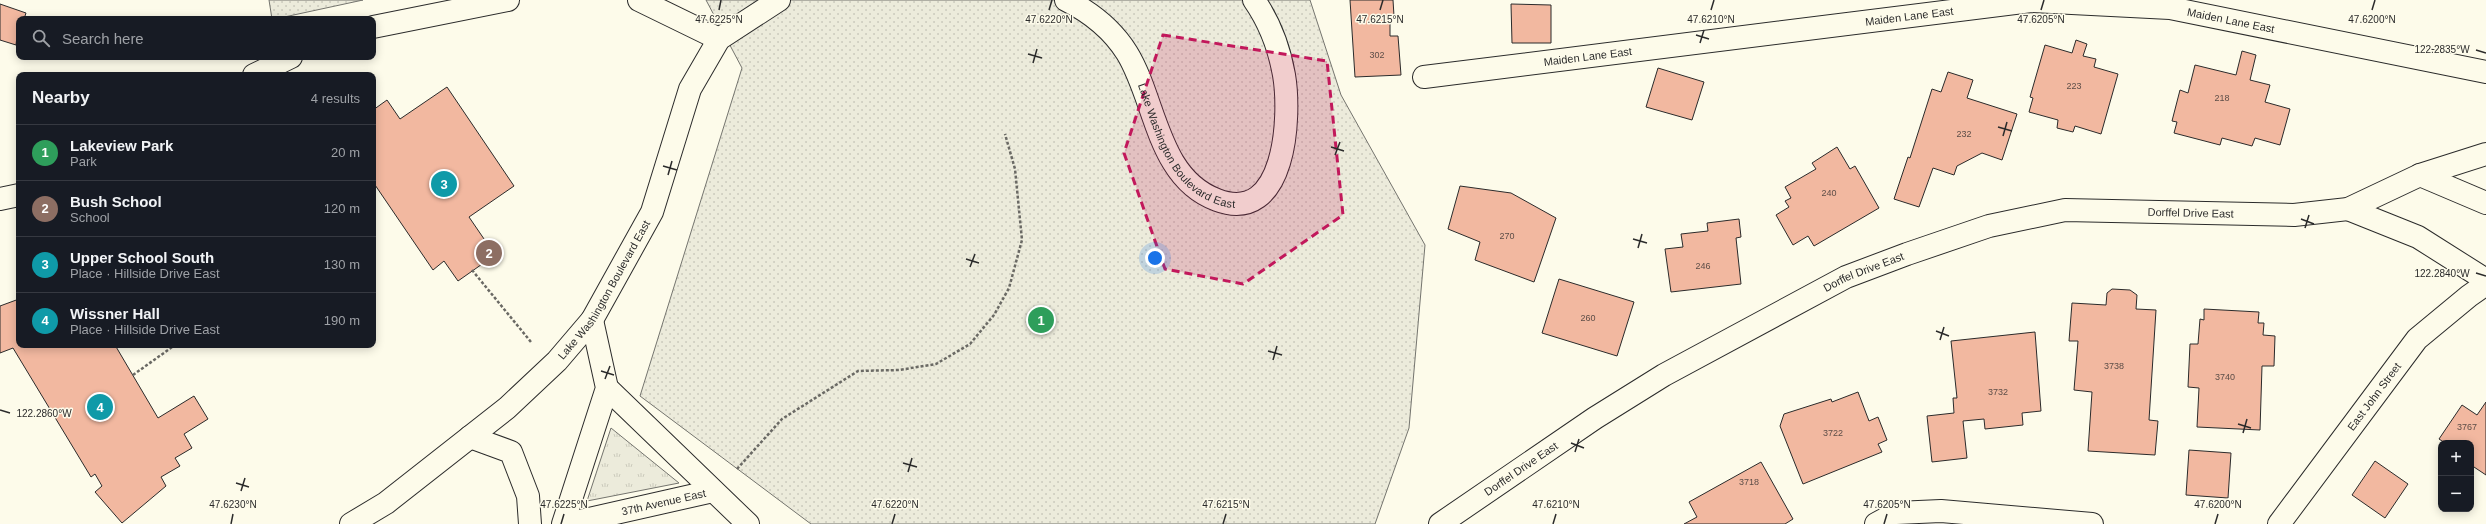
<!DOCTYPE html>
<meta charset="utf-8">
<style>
:root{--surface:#171b24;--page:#242831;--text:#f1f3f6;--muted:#9ea1a6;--line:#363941;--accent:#0f766e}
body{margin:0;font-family:Arial,sans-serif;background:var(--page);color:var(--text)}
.controls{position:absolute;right:12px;bottom:12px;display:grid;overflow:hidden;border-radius:8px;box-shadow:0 2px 10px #0003}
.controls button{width:36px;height:36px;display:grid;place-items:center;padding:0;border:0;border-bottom:1px solid var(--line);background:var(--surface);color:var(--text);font:20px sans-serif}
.you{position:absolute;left:1155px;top:258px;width:14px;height:14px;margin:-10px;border:3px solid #fff;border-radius:50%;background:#1a73e8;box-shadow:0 0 0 6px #1a73e833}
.badge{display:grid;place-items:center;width:26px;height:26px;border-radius:50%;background:var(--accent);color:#fff;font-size:13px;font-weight:700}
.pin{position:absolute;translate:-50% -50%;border:2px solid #fff;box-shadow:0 1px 4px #0006}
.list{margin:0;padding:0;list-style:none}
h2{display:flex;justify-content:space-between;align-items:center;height:52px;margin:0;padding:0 16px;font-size:17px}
h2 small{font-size:13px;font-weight:400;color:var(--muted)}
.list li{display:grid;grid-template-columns:26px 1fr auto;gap:12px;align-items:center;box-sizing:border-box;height:56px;padding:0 16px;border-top:1px solid var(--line)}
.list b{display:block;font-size:15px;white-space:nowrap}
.list p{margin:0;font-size:13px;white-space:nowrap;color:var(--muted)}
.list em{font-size:13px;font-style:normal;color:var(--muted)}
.icon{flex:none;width:22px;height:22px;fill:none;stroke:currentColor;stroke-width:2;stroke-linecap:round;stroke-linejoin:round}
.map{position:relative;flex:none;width:2486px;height:524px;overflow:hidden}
.search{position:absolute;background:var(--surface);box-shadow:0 2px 10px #0003;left:16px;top:16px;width:360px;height:44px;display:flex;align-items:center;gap:10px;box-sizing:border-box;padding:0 14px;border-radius:8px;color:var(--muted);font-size:15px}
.panel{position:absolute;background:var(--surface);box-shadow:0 2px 10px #0003;left:16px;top:72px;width:360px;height:276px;border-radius:8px}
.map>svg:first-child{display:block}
.grass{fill:url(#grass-tufts);stroke:#74746e}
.park{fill:url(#park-dots);stroke:#74746e}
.building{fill:#f2b8a0;stroke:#2b2b2b}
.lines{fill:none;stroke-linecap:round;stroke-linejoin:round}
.minor-casing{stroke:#2b2b2b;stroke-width:24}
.secondary-casing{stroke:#2b2b2b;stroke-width:24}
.path{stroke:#6a6964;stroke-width:2.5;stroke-dasharray:3 2;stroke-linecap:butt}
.minor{stroke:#fdfbea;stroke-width:22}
.secondary{stroke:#fdfbea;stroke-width:22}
.marked{fill:#c2185b;fill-opacity:0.2;stroke:#c2185b;stroke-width:3;stroke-dasharray:8 5;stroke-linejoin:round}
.ticks{fill:none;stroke:#2b2b2b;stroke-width:1.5}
.labels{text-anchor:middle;stroke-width:3;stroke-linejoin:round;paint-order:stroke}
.number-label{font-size:9px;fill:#5d4e48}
.street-label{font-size:11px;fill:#2b2b2b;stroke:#fdfbea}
.ticks-label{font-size:10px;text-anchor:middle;fill:#2b2b2b;stroke:#fdfbea;stroke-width:3;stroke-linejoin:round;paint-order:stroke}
</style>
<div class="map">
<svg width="2486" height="524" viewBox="0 0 2486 524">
<defs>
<pattern id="grass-tufts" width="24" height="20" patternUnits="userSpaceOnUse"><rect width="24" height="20" fill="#ecebdb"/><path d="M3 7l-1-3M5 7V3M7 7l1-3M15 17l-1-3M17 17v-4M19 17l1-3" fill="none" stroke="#cbcabc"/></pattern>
<pattern id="park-dots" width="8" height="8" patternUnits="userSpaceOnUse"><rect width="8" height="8" fill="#ecebdb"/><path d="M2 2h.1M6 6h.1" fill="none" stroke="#cbcabc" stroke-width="1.8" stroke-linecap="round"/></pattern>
</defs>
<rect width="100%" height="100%" fill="#fdfbea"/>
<path class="grass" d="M611,428L679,483L587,501Z"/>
<path class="park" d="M269,0H363L275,19H272Z
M706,0H1310L1341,95L1425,245L1409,428L1375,524H811L640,396L742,68Z"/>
<path class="building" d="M1350,0H1393L1394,16L1390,17V36H1398L1401,75L1355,77Z
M0,4L26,13L24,19H19L16,45L0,40Z
M1511,4L1551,5V43H1512Z
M2076,40L2087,44L2083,56L2096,59L2094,67L2118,74L2101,134L2075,126L2073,132L2057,128L2058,120L2029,112L2033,98L2030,97L2045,45L2072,53Z
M2242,51L2256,55L2250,80L2270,85L2265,102L2290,109L2280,145L2255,138L2252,146L2222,138L2220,145L2174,133L2177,122L2172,121L2180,90L2188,93L2195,65L2236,75Z
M1658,68L1704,82L1692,120L1646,107Z
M1948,72L1973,80L1967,98L2017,114L2002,160L1982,153L1957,166L1954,175L1933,168L1919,207L1894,199L1908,157L1910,158L1932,89L1941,92Z
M447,87L514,186L469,217L495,255L458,281L444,261L433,270L373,182V110L387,100L400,119Z
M1837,147L1850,169L1855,166L1879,208L1814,246L1808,236L1793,245L1776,215L1789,207L1785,201L1791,198L1785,187L1816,169L1812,163Z
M1460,186L1511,193L1556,218L1534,282L1475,260L1480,242L1448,229Z
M1739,219L1741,237L1736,238L1741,284L1671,292L1665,249L1683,247L1681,234L1708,231L1707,223Z
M1559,279L1634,302L1617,356L1542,333Z
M2112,289L2130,290L2137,295L2136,309L2156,310L2149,420L2158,421L2155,455L2088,451L2092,392L2074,390L2078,341H2069L2072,303L2106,305L2107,293Z
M19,299V345H115L158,418L194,396L208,419L184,434L192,448L175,458L180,466L161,477L166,486L122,523L95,492L102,486L95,474L91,477L13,348L0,353V306Z
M2204,309L2259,312L2258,323H2264L2263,335L2275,336L2274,366H2262L2260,430L2197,427L2199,388L2188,387L2190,344H2198L2200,319L2204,320Z
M2035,332L2041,411L2022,413L2023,425L1985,429L1984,419L1963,421L1967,458L1932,462L1927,416L1954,413L1953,398H1957L1951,341Z
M1858,392L1869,421L1878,417L1887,440L1878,444L1882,452L1803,484L1780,426L1784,414L1831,399L1832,402Z
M2486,402V475L2471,465V443H2445L2439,439L2462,405L2477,415Z
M2189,450L2231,453L2228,498L2186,495Z
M2375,461L2408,484L2385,518L2352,495Z
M1761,462L1793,519L1785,524H1684L1697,517L1689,502Z"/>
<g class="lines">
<defs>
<g id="minor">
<path d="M639,0L719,39"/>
<path d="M373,27L508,0"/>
<path d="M254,75L291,57"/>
<path id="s1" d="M1424,77L2031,1L2170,8L2486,72"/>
<path d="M2420,175L2486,203"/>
<path d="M0,199L19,195"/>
<path d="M2348,209L2418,237L2486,280"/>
<path d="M607,388L748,524"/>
<path d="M470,437L511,452L528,496L530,524"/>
<path d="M563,524L607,388L592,320"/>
<path id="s2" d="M567,524L713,491"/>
<path id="s3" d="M1440,524L1595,418L1664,375L1846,277L1907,254L1989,226L2065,210L2294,215L2348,209L2420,175L2486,154"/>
<path d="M1876,524L1896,513L1941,511L2092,524"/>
<path id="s4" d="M2279,524L2417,339L2469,296L2486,284"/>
</g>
<g id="secondary">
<path id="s5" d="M1066,0C1090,12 1112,29 1127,53C1156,100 1157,178 1217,200C1286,226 1291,116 1284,75C1279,47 1270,23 1254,0"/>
<path id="s6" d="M351,524L386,503L507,408L557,361L592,320L652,212L690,89L719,39L779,0"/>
</g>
</defs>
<use href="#minor" class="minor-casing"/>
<use href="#secondary" class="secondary-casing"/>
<path class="path" d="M472,270L531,342
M133,375L175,345
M737,469L782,419L858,371L899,370L936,364L970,344L994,315L1009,288L1022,240L1015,169L1005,134"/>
<use href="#minor" class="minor"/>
<use href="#secondary" class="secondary"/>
</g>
<path class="marked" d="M1163,35L1327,61L1343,215L1243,284L1165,269L1124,153Z"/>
<path class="ticks" d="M719,10L721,0M1049,10L1052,0M1380,10L1383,0M1711,10L1714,0M2041,10L2044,0M2372,10L2375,0M1696,35L1709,39M1700,43L1704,30M2476,50L2486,53M1028,54L1042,58M1033,63L1037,49M1998,127L2012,131M2003,136L2007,122M1331,147L1344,151M1335,155L1340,142M663,166L677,170M668,175L672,161M2301,219L2314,224M2305,228L2309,215M1633,239L1647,243M1638,248L1642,234M966,259L979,263M970,267L975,254M2476,273L2486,276M1936,331L1949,336M1940,340L1944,327M1268,351L1282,355M1273,360L1277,346M601,371L614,375M605,379L610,366M0,410L10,413M2238,424L2251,428M2243,433L2247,419M1571,443L1584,448M1575,452L1579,439M903,463L917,467M908,472L912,458M236,483L249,487M241,491L245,478M231,524L233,514M561,524L564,514M892,524L895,514M1223,524L1226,514M1553,524L1556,514M1884,524L1887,514M2215,524L2218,514"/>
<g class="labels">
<g class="number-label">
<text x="1377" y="58">302</text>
<text x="2074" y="89">223</text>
<text x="2222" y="101">218</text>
<text x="1964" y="137">232</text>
<text x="1829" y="196">240</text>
<text x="1507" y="239">270</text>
<text x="1703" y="269">246</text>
<text x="1588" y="321">260</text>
<text x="2114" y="369">3738</text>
<text x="2225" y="380">3740</text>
<text x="1998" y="395">3732</text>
<text x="2467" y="430">3767</text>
<text x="1833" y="436">3722</text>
<text x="1749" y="485">3718</text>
</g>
<g class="street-label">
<text dy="4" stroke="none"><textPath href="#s1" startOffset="489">Maiden Lane East</textPath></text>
<text dy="4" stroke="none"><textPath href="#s1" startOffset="813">Maiden Lane East</textPath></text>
<text dy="4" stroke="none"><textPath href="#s1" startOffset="165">Maiden Lane East</textPath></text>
<text dy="4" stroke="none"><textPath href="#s5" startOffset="197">Lake Washington Boulevard East</textPath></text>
<text dy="4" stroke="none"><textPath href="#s3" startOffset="831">Dorffel Drive East</textPath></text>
<text dy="4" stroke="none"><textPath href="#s3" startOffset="494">Dorffel Drive East</textPath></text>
<text dy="4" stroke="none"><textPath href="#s6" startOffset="349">Lake Washington Boulevard East</textPath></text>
<text dy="4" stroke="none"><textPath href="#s4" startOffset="159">East John Street</textPath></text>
<text dy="4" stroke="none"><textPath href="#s3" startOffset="98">Dorffel Drive East</textPath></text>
<text dy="4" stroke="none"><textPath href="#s2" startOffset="99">37th Avenue East</textPath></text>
</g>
</g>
<g class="ticks-label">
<text x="719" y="23">47.6225°N</text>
<text x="1049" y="23">47.6220°N</text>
<text x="1380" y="23">47.6215°N</text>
<text x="1711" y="23">47.6210°N</text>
<text x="2041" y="23">47.6205°N</text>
<text x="2372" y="23">47.6200°N</text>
<text x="2442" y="53">122.2835°W</text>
<text x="2442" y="277">122.2840°W</text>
<text x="44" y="417">122.2860°W</text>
<text x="233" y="508">47.6230°N</text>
<text x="564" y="508">47.6225°N</text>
<text x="895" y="508">47.6220°N</text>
<text x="1226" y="508">47.6215°N</text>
<text x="1556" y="508">47.6210°N</text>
<text x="1887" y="508">47.6205°N</text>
<text x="2218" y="508">47.6200°N</text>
</g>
</svg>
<div class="controls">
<button>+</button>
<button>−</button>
</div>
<div class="you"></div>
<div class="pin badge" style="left:1041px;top:320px;background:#2e9e5b">1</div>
<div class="pin badge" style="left:489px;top:253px;background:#8d6e63">2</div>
<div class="pin badge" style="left:444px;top:184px;background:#0f9aa8">3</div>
<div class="pin badge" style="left:100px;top:407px;background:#0f9aa8">4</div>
<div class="search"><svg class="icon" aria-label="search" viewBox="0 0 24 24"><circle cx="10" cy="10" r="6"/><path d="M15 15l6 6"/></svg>Search here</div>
<section class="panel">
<h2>Nearby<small>4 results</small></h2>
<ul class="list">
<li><span class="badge" style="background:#2e9e5b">1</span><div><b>Lakeview Park</b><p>Park</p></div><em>20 m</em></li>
<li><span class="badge" style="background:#8d6e63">2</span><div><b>Bush School</b><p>School</p></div><em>120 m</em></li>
<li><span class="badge" style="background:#0f9aa8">3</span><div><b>Upper School South</b><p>Place · Hillside Drive East</p></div><em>130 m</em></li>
<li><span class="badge" style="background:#0f9aa8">4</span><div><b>Wissner Hall</b><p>Place · Hillside Drive East</p></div><em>190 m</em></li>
</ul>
</section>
</div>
